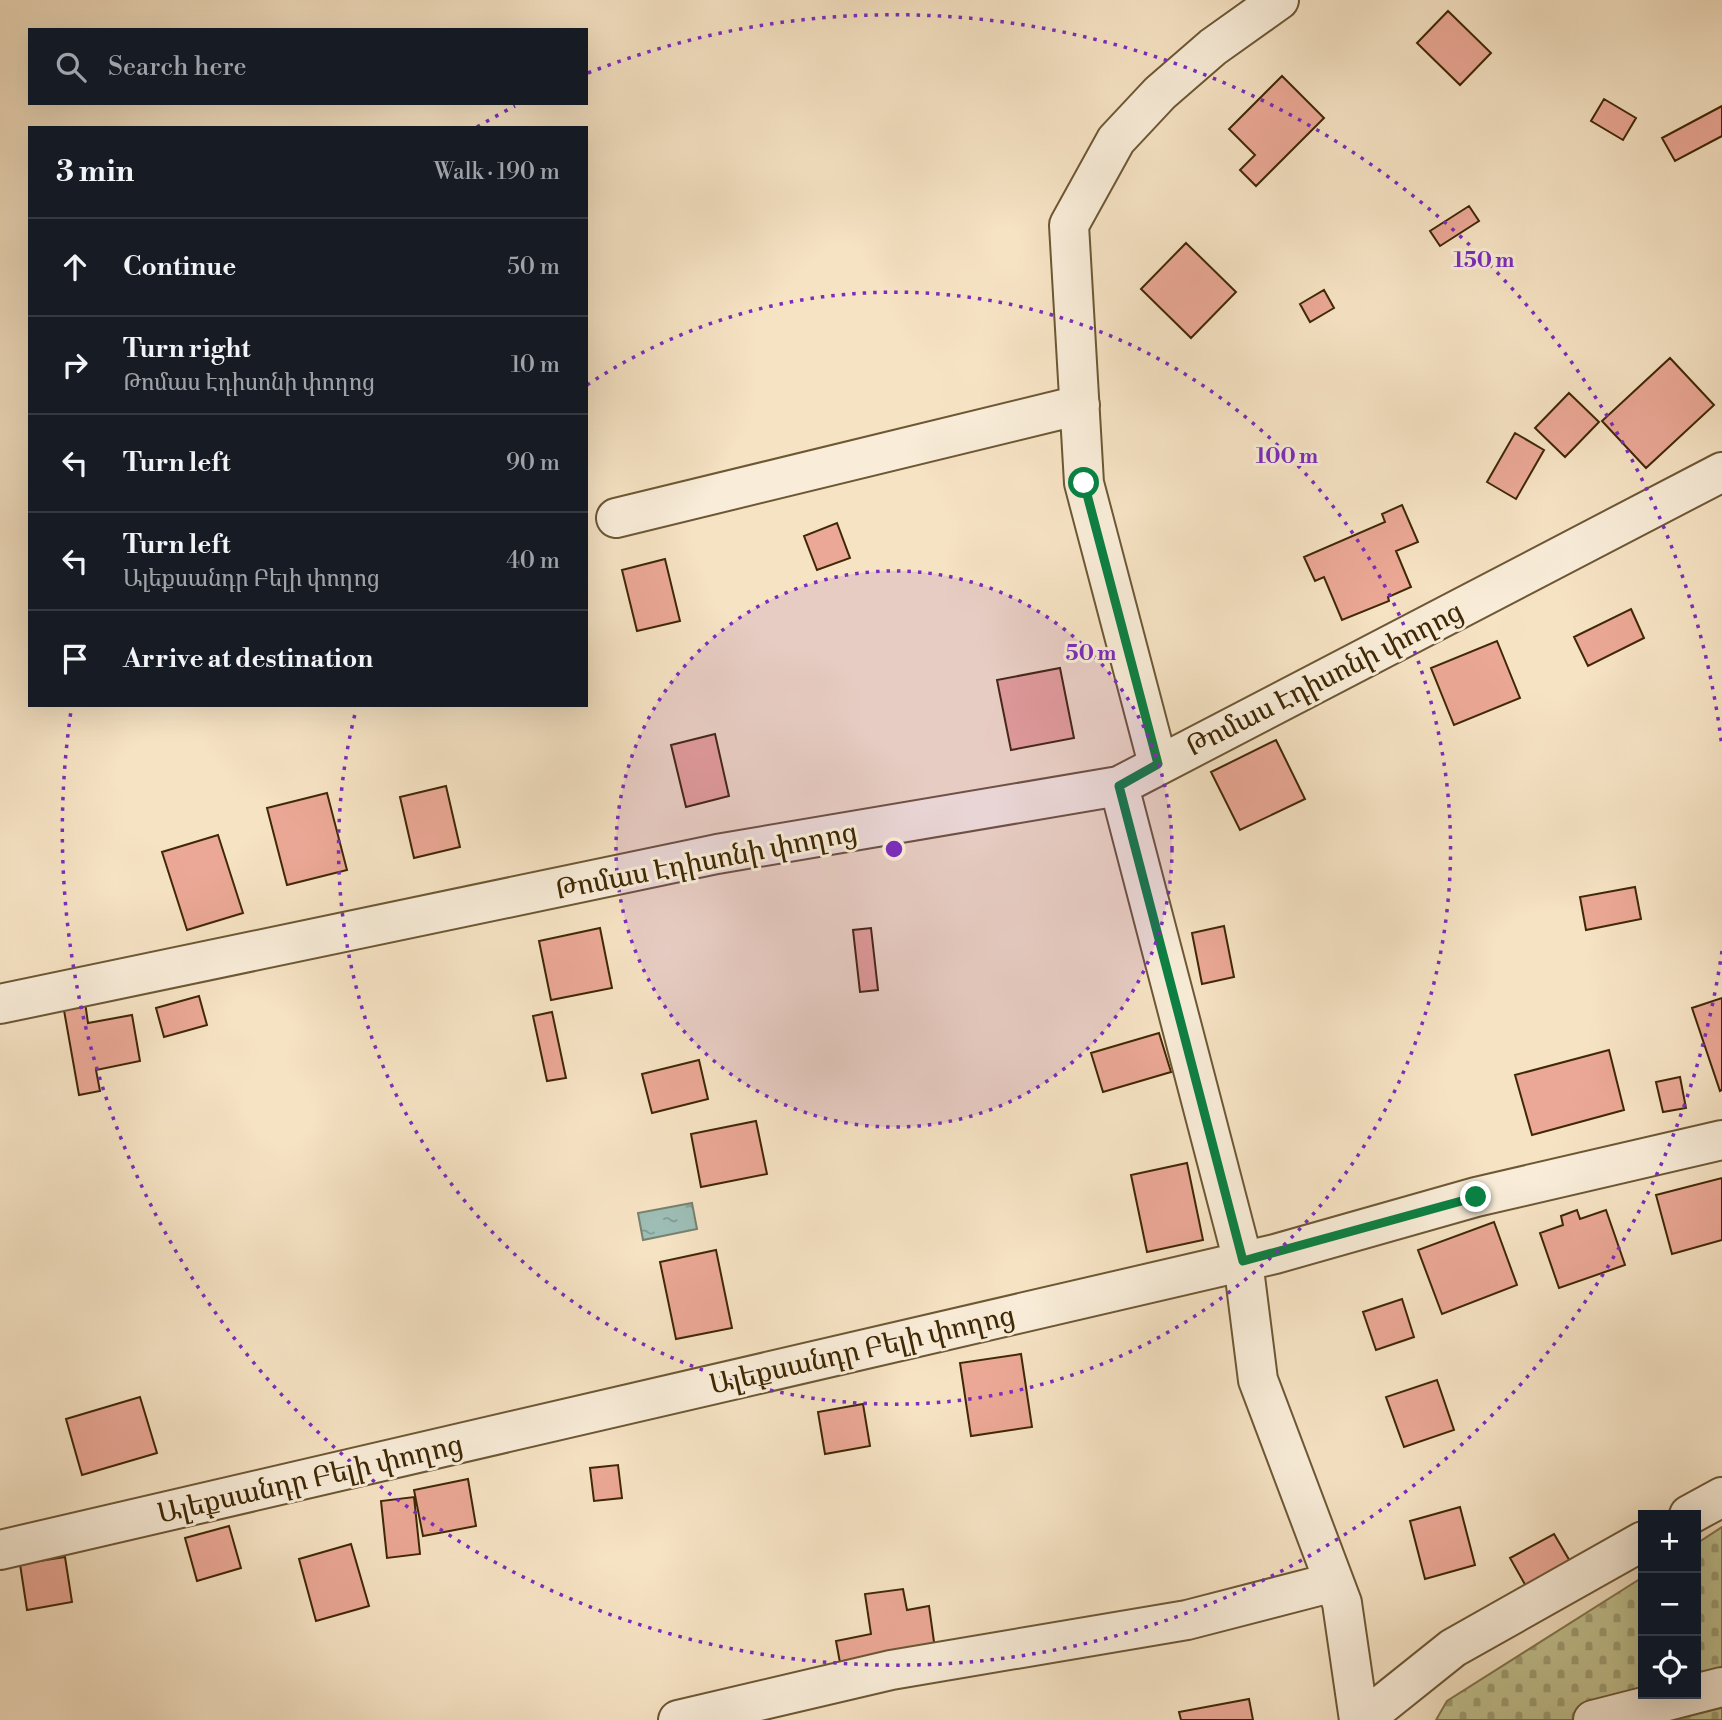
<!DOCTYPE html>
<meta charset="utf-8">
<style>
:root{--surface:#171b24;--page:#20242c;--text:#f1f3f6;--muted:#9ea1a6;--line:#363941}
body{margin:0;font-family:"Libre Bodoni","Noto Serif Armenian",serif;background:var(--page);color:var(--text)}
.controls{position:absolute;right:21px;bottom:21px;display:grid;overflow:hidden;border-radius:0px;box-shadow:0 7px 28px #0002}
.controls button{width:63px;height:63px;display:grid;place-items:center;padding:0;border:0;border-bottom:2px solid var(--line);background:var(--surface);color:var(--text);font:35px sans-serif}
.stop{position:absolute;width:21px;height:21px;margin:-16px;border:5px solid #0b8043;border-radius:50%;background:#fff}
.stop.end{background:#0b8043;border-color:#fff;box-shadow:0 2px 7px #0008}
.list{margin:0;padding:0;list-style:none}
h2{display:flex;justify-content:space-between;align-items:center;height:91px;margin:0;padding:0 28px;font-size:30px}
h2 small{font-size:23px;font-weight:400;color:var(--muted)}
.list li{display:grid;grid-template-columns:46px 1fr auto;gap:21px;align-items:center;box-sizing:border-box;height:98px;padding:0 28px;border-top:2px solid var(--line)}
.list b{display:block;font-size:26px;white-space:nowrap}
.list p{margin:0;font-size:23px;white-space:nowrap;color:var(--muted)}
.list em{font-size:23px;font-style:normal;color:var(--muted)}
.icon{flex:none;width:38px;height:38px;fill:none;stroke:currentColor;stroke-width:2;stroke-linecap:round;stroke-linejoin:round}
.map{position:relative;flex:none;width:1722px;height:1720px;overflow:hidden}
.search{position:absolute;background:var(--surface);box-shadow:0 7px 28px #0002;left:28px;top:28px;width:560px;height:77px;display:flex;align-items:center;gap:18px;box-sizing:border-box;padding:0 24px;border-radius:0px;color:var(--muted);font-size:26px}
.panel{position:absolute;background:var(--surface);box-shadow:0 7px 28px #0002;left:28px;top:126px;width:560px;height:581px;border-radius:0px}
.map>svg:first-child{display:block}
.cemetery{fill:url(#cemetery-stones);stroke:#80754a;stroke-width:2}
.water{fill:url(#water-ripples);stroke:#77826f;stroke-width:2}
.building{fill:#eba896;stroke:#3f2804;stroke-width:2}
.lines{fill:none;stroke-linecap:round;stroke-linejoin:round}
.minor-casing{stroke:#6d5734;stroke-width:42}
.minor{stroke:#f9edd9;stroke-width:38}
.route{stroke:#0b8043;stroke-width:9}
.ring{fill:none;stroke:#7b2cbf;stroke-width:3.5;stroke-dasharray:3.5 7}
.labels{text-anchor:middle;stroke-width:6;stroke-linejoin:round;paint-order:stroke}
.street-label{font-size:28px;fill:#3f2804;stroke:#f9edd9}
.centre{fill:#7b2cbf;stroke:#f9edd9;stroke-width:3.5}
.ring-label{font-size:21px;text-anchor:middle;font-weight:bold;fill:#7b2cbf;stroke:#f9edd9;stroke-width:6;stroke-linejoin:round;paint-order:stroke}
</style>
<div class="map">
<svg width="1722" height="1720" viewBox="0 0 1722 1720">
<defs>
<pattern id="cemetery-stones" width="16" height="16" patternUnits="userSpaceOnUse" patternTransform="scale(1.75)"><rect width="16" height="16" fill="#c2c290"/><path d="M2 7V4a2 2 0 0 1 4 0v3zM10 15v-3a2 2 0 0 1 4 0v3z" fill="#9f9e73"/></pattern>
<pattern id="water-ripples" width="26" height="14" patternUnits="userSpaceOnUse" patternTransform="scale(1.75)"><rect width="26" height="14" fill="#9dbeb6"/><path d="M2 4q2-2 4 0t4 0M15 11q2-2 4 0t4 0" fill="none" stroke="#819a92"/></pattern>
</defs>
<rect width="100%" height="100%" fill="#f6e3c4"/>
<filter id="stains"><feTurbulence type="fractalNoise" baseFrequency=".00286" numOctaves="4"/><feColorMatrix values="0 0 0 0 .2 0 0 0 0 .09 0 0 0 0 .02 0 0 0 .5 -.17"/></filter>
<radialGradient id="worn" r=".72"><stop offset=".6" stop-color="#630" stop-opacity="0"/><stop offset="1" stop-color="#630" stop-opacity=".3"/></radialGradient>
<path class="cemetery" d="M1722,1527V1720H1436L1447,1701L1643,1577V1694H1696V1544Z"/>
<path class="water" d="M692,1203L697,1229L643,1240L638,1213Z"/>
<path class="building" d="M1448,11L1491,53L1460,85L1417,43Z
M1282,76L1324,118L1256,186L1240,170L1255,155L1229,129Z
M1604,99L1636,118L1623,140L1591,121Z
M1722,106V136L1675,161L1662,138Z
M1469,206L1479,221L1440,246L1430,231Z
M1186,243L1236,292L1191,338L1141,289Z
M1324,290L1334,308L1310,322L1300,304Z
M1670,358L1714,405L1646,468L1602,421Z
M1569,393L1599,422L1565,457L1535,428Z
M1515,433L1544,450L1516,499L1487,482Z
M1402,505L1418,542L1396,551L1411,587L1388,597L1389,601L1342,620L1324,577L1315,581L1304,557L1385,522L1382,514Z
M837,523L850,558L817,570L804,536Z
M665,559L680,621L637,631L622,570Z
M1631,609L1644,638L1588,666L1574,637Z
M1497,641L1520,698L1454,725L1431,668Z
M1060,668L1074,738L1011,750L997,680Z
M715,734L729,796L686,807L671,745Z
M1276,740L1305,799L1240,830L1211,772Z
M446,786L460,847L414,858L400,797Z
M327,793L347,870L287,885L267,808Z
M218,835L243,913L187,930L162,852Z
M1635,887L1641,919L1586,930L1580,897Z
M1224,926L1234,977L1202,984L1192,933Z
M600,928L612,988L551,1000L539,941Z
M871,928L878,990L860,992L853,930Z
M84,995L88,1023L132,1015L140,1061L96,1070L100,1091L79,1095L62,999Z
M199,996L207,1025L164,1037L156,1008Z
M1722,998V1090L1720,1091L1692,1008Z
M552,1012L566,1078L547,1081L533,1016Z
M1159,1033L1171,1072L1103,1092L1091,1053Z
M1609,1050L1624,1110L1532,1135L1515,1075Z
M699,1060L708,1099L652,1113L642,1074Z
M1680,1077L1686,1108L1663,1112L1656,1082Z
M756,1121L767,1174L701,1187L691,1134Z
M1187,1163L1203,1240L1147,1252L1131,1175Z
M1722,1178V1240L1672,1254L1656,1195Z
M1577,1210L1580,1219L1606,1210L1625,1265L1559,1288L1540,1233L1563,1225L1561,1216Z
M1494,1222L1517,1285L1442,1314L1418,1250Z
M716,1250L732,1328L676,1339L660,1262Z
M1402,1299L1414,1337L1376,1350L1363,1312Z
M1021,1354L1032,1427L971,1436L960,1363Z
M1437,1380L1454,1430L1404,1447L1386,1397Z
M140,1397L157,1453L82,1475L66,1419Z
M863,1404L870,1446L825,1454L818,1412Z
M618,1465L622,1498L594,1501L590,1468Z
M468,1479L476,1526L423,1536L414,1490Z
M414,1497L420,1554L387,1558L381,1501Z
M1460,1507L1475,1565L1425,1579L1410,1521Z
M229,1526L241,1568L197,1581L185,1538Z
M1554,1534L1571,1563L1527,1588L1510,1558Z
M351,1544L369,1606L316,1621L299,1559Z
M65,1557L72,1602L27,1610L20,1564Z
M903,1589L907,1610L929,1606L935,1649L841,1668L836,1641L871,1634L865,1594Z
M1249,1699L1253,1720H1181L1179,1712Z"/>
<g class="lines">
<defs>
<path id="minor" d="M616,518L1080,405
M1158,764L1084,483L1069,225L1116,140L1160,93L1213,47L1279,0
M1119,786L1243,1261L1258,1380L1342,1603L1359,1720
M0,1004L717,854L1119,786L1722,472
M1689,1515L1722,1497
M0,1550L1275,1254L1476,1197L1722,1140
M678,1720L891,1670L1187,1620L1334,1582
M1363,1720L1453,1648L1643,1541
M1593,1720L1722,1687"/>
</defs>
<use href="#minor" class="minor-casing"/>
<use href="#minor" class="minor"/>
</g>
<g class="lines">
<path class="route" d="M1084,483L1158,764L1119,786L1243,1261L1476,1197"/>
</g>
<circle cx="894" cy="849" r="278" fill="#7b2cbf" fill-opacity=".12"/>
<g class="ring">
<circle cx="894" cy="849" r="278"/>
<path d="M587 385A556 556 0 1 1 356 710"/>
<path d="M1722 951A834 834 0 1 1 71 711M477 127A834 834 0 0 1 515 106M588 73A834 834 0 0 1 1722 747"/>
</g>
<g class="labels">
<g class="street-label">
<text transform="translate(1324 678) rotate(-27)" y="10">Թոմաս Էդիսոնի փողոց</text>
<text transform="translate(706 860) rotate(-11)" y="10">Թոմաս Էդիսոնի փողոց</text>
<text transform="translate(862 1349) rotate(-13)" y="10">Ալեքսանդր Բելի փողոց</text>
<text transform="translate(310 1478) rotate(-13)" y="10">Ալեքսանդր Բելի փողոց</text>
</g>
</g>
<circle cx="894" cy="849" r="10" class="centre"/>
<g class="ring-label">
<text x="1484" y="267">150 m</text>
<text x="1287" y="463">100 m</text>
<text x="1091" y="660">50 m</text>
</g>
<rect width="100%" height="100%" filter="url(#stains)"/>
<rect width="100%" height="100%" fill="url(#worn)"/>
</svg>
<div class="controls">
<button>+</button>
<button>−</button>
<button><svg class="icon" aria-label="locate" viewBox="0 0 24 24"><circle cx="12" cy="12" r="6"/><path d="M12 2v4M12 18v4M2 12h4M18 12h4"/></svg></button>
</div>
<div class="stop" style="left:1084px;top:483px"></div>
<div class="stop end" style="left:1476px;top:1197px"></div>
<div class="search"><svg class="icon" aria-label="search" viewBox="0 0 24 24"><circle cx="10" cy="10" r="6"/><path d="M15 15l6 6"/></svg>Search here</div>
<section class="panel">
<h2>3 min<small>Walk · 190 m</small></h2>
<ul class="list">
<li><svg class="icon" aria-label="ahead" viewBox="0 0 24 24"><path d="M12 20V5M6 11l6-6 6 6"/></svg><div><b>Continue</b></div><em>50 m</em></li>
<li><svg class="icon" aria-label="right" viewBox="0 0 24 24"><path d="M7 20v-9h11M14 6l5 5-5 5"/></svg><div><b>Turn right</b><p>Թոմաս Էդիսոնի փողոց</p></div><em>10 m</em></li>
<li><svg class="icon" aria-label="left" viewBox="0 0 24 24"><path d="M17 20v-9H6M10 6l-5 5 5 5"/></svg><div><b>Turn left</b></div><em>90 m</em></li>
<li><svg class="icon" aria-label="left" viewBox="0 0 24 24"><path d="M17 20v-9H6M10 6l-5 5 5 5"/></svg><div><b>Turn left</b><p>Ալեքսանդր Բելի փողոց</p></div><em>40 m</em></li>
<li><svg class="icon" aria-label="arrive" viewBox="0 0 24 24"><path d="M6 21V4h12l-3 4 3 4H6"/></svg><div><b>Arrive at destination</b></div></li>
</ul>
</section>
</div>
